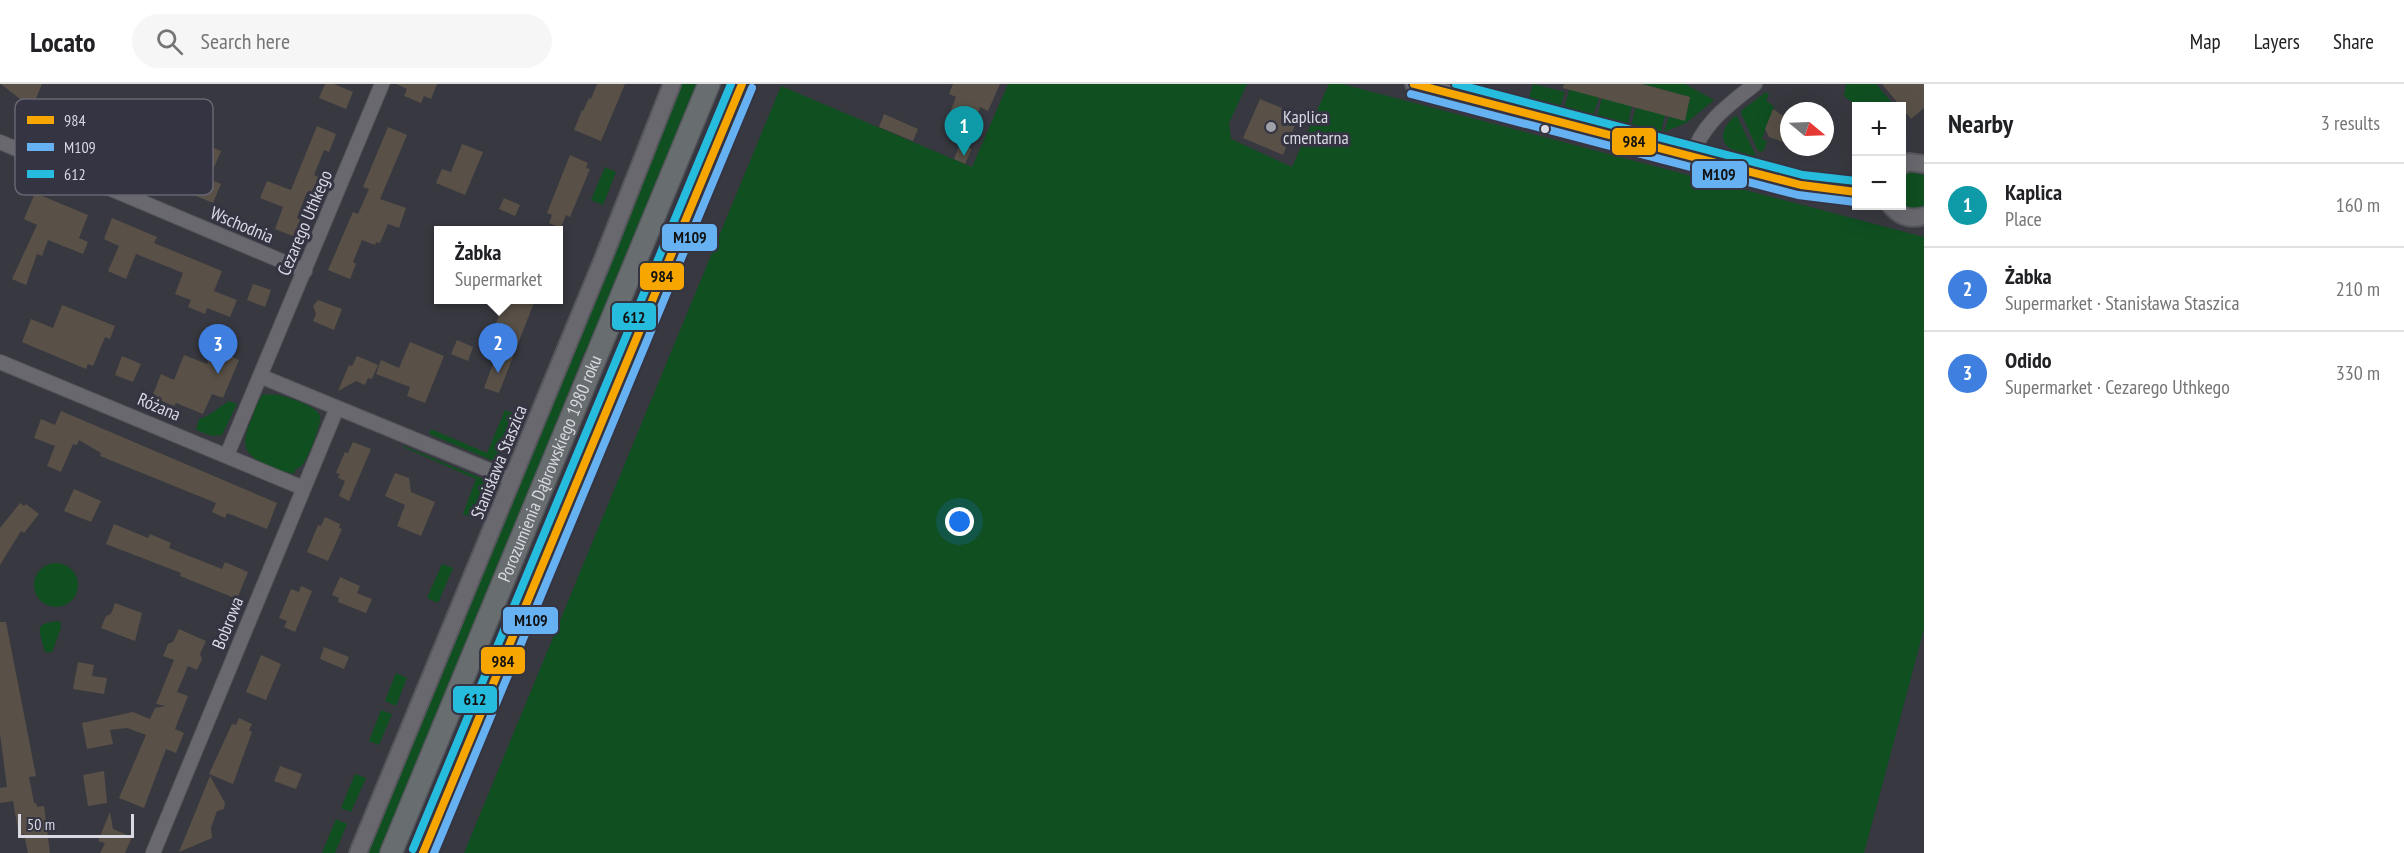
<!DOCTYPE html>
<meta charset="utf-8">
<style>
:root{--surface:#fff;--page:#f6f6f6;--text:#202124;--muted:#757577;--line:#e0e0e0;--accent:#5a5b60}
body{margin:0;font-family:"PT Sans Narrow",sans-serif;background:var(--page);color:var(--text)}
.controls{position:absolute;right:18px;top:18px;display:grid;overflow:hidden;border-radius:0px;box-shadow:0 6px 24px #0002}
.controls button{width:54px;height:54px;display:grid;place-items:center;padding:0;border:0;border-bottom:2px solid var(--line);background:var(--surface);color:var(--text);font:30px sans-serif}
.compass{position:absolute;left:1780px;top:18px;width:54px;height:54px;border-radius:50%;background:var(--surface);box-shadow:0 6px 24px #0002;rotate:109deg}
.scale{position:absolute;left:18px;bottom:15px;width:116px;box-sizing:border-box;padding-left:6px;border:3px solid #d9d9e3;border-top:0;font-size:16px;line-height:21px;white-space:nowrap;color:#d9d9e3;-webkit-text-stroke:4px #343443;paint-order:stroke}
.you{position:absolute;left:960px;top:438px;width:21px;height:21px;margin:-15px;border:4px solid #fff;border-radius:50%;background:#1a73e8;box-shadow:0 0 0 9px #1a73e833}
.badge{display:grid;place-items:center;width:39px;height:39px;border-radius:50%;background:var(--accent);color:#fff;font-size:20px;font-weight:700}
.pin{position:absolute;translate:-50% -50px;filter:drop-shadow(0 2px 3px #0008)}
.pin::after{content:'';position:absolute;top:32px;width:21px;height:18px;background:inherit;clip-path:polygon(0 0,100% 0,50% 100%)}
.popup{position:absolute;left:434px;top:142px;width:129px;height:78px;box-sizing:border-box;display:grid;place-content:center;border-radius:0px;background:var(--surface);filter:drop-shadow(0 2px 4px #0005);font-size:20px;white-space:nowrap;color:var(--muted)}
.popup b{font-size:22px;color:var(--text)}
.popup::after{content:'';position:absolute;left:50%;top:100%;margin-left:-12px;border:12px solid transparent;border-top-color:var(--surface)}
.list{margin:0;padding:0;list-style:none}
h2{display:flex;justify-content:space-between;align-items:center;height:78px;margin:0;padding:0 24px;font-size:26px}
h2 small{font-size:20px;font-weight:400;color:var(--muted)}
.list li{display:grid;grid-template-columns:39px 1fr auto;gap:18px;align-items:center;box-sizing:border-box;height:84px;padding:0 24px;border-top:2px solid var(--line)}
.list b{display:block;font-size:22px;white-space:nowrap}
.list p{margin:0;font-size:20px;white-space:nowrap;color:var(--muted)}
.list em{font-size:20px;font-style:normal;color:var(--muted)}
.icon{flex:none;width:33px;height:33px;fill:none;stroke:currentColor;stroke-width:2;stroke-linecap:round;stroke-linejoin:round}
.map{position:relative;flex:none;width:1924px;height:769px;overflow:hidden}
header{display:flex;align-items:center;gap:36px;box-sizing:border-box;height:84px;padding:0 30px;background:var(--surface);border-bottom:2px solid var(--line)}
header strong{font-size:28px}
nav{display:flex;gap:33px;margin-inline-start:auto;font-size:21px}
.search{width:420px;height:54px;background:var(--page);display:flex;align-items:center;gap:15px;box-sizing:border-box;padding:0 21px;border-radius:33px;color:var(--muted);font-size:22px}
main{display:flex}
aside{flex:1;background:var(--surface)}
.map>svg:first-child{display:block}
.green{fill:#0f4f20}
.building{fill:#595147}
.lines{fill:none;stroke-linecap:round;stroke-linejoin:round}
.minor-casing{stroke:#55555c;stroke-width:16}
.tertiary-casing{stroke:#55555c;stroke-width:20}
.primary-casing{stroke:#55555c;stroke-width:24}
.minor{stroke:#68686e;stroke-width:14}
.tertiary{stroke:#68686e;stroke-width:16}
.primary{stroke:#686e70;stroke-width:21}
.bus-1-casing{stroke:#343443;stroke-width:12}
.bus-2-casing{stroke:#343443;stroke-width:12}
.bus-3-casing{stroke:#343443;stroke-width:12}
.bus-1{stroke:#f7a600;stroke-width:8}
.bus-2{stroke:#66b1f2;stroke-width:8}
.bus-3{stroke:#26bcdd;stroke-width:8}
.poi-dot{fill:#a1a1aa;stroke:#343443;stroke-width:2}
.bus-dot{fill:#d9d9e3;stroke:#343443;stroke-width:2}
.labels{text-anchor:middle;stroke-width:6;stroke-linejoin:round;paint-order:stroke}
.poi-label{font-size:18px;fill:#d9d9e3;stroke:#343443;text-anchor:start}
.street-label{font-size:18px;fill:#d9d9e3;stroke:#343443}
.key{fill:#343443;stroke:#666673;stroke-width:1.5}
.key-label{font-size:16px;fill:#d9d9e3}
.line-badge{stroke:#343443;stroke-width:2}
.pale-badge-label{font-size:16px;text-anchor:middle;font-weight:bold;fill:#111}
</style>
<header>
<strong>Locato</strong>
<div class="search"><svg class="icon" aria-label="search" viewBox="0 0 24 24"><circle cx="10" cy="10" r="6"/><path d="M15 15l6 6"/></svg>Search here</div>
<nav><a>Map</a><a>Layers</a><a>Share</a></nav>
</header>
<main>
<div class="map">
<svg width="1924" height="769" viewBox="0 0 1924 769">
<rect width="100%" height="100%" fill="#383840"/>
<path class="green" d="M682,0H697L675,54L673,55V59L588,266L584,269L548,361L545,364L546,367L509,457L506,458V463L430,648L427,651L428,653L390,744L387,747L388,749L380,769H367Z
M1008,0H1247L1229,39L1231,55L1292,83L1329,0H1342L1924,153V545L1864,769H464L781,2L972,83Z
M1533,0L1565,8L1560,23L1529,14Z
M1571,0L1599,14L1593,31L1564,24Z
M1642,0H1685L1714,16L1686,39L1664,48L1669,32L1685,36L1690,13Z
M1846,0H1876L1895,22H1857L1844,12Z
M1766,8L1769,11L1766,16L1774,23L1762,55L1767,57L1764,66L1761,68L1758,67L1741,29L1742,26Z
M1602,14L1632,22L1628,40L1597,32Z
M1636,23L1665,31L1661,48L1631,41Z
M1735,32H1737L1756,72C1748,70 1738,69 1731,65C1716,56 1725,40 1735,32Z
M605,83L616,88L603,121L591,116Z
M1909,88L1924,91V121C1916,126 1908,125 1902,119V93Z
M264,309L266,311C276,307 318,322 320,332C322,339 308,375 302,381C300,384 298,384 295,385V389C285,390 277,385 268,381C241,370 241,359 252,334C255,325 258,316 264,309Z
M229,317L237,320L222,351L212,352L196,346L199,335C209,333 219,323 229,317Z
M505,326L516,331L498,374L491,376L429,350L431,345L487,369Z
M404,362L483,395L486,403L473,434L463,430L476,395L403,363Z
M34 501a22 22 0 1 1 44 0a22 22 0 1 1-44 0Z
M442,480L453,484L438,519L427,514Z
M60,537L61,544L52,568H45C39,545 33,539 60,537Z
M396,589L407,594L396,622L385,617Z
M381,626L392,630L379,661L369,657Z
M355,690L366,694L351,728L341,724Z
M336,735L347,740L335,769H322Z"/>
<path class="building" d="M1,0H42L33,22L86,44L94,23L118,33L120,27L123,28L126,20L142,26L128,62L152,72L167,33L178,37L163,76L187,86L199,58L221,67L209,95L221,100L213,119L26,42L29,36L26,34L30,23Z
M325,0H334L353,8L346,25L319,14Z
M396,0H437L431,15L424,12L421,19L404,12L407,5Z
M597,0H625L601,57L574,46L582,26L583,27L589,14L591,15Z
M953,0H1000L988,27L980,23L973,43L962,50L949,45L948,33L956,13L949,10Z
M1564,0H1642L1690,13L1685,37L1563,4Z
M1882,0H1924V24L1911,35Z
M1260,15L1299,31L1283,71L1243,54Z
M1773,25L1789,36V60L1769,53L1765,45Z
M884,30L918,45L913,57L879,43Z
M317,42L336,50L329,68L324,66L314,91L319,93L311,110L307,108L297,134L300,136L293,152L275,145L283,123L260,114L267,97L291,106Z
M388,43L407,51L380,115L406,124L399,144L388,140L380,159L376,158L375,161L362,156L353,178L356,180L350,195L328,186L353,128L358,130L369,105L363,103Z
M462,60L483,68L465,111L436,99L442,85L451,88Z
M960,60L972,65L965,80L954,75Z
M570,71L588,79L586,84L590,85L570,133L566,131L561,144L549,139L552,131L547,129Z
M35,109L88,131L79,154L88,158L83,170L48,156L42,172L37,170L26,201L12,195L37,141L24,135Z
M504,114L520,121L515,132L499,125Z
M112,134L157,153L154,159L222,187L214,207L237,216L230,233L207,224L205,230L188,223L191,216L175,210L183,189L136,170L126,195L108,187L119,162L104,155Z
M253,200L271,206L265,223L247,216Z
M318,216L342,225L334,246L313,237L316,230L313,222Z
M506,216H535L499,309L484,304L498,267L486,262Z
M62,221L115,242L110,255L105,253L93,282L88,280L86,285L22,258L31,235L53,244Z
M457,256L473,263L468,277L451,270Z
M410,258L444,272L425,319L407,312L410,303L376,290L381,276L399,284Z
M213,264L239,276L223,314L212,310L203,330L176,319L174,322L152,313L161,290L174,296L184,271L207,280Z
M122,272L141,280L133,298L115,291Z
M357,272L378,281L372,295L368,294L365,301L356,297L338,307L349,281L352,282Z
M61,327L277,419L267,445L227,429L225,434L212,428L216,419L100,372L101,369L79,356L77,361L73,360L61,388L47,382L55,362L34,354L41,335L55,341Z
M353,358L371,365L349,417L339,412L345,397L338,394L340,390L336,389L345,368L348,369Z
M395,389L409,394L411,408L435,418L421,452L397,442L405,421L385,412Z
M74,405L101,417L91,438L64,427Z
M20,419L24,422L26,420L39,430L24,449L21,447L0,481V444Z
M325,433L340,440L339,444L342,445L328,477L307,468L318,441L321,442Z
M114,440L148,454L150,450L171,459L169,464L222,485L225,478L248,488L237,515L180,492L181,489L106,460Z
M340,493L360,502L357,509L372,515L366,529L338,518L339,514L332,511Z
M301,502L312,507L295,548L284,543L287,537L279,534L291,505L299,508Z
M115,519L142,529L135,557L101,544L106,532L111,530Z
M0,538H6L36,692L29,693L34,719H36L37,723L44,722L50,769H28L24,750L19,751L13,717L0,719V704L7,703L0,650Z
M179,545L206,557L200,570L202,575L197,586L188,582L177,608L188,612L175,645L184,649L176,669L166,665L144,724L119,714L146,651L127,644L110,646L113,660L87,665L82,639L133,628L150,635L155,624L166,622L156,620L174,576L163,572L168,560L173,558Z
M324,563L349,573L344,585L320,575Z
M261,571L281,580L266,616L246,608Z
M78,578L94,581L92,592L107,594L104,610L73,605Z
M239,634L252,640L249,646L252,648L233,700L209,690L232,640L236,641Z
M280,682L302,690L296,705L274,697Z
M104,687L107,719L88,722L83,691Z
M210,692L225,719L224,725L217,727L211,744L212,754L179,768Z
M110,728L113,745L132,753L125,769H100L105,759L98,757Z"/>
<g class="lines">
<defs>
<path id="minor" d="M0,58L305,187
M1692,73C1702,39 1729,21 1755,0
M0,278L303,404
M260,292L513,396
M227,371L382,0
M153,769L337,324"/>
<path id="tertiary" d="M1414,0L1801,101L1856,108
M1902,81L1909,78L1924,80
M1891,122C1900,133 1911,136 1924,132
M358,769L603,175L672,0"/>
<g id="primary">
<path id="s1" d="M391,769L709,0"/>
<path d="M423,769L742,0"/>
</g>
</defs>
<use href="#minor" class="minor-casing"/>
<use href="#tertiary" class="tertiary-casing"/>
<use href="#primary" class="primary-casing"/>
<use href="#minor" class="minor"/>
<use href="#tertiary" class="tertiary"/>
<use href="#primary" class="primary"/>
<defs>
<path id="bus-1" d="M1414,0L1801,101L1856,108
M423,769L742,0"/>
<path id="bus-2" d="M1411,10L1798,111L1855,118
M434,769L752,4"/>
<path id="bus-3" d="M1456,0L1803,91L1856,97
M413,765L731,0"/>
</defs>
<use href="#bus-1" class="bus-1-casing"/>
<use href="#bus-2" class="bus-2-casing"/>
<use href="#bus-3" class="bus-3-casing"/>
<use href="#bus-1" class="bus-1"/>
<use href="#bus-2" class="bus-2"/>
<use href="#bus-3" class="bus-3"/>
</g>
<circle class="poi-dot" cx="1271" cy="43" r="6"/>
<circle class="bus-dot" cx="1545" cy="45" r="5"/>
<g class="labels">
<g class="poi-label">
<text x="1283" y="39">Kaplica<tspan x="1283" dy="21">cmentarna</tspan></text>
</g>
<g class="street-label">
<text transform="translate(305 139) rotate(-67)" y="6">Cezarego Uthkego</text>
<text transform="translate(242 141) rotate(23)" y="6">Wschodnia</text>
<text transform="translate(159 323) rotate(23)" y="6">Różana</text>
<text transform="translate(499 378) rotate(-68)" y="6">Stanisława Staszica</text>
<text dy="6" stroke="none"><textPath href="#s1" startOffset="416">Porozumienia Dąbrowskiego 1980 roku</textPath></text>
<text transform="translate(228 539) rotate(-68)" y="6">Bobrowa</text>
</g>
</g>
<rect x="15" y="15" width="198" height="96" rx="9" class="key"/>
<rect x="27" y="32" width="27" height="8" fill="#f7a600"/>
<rect x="27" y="59" width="27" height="8" fill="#66b1f2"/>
<rect x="27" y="86" width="27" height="8" fill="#26bcdd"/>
<g class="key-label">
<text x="64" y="42">984</text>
<text x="64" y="69">M109</text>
<text x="64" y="96">612</text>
</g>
<g class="line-badge">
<rect x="1611" y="43" width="46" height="29" rx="6" fill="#f7a600"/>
<rect x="1691" y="76" width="57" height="29" rx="6" fill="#66b1f2"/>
<rect x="661" y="139" width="57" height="29" rx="6" fill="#66b1f2"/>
<rect x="639" y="178" width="46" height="29" rx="6" fill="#f7a600"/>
<rect x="611" y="218" width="46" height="29" rx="6" fill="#26bcdd"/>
<rect x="502" y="522" width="57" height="29" rx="6" fill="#66b1f2"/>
<rect x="480" y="562" width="46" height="29" rx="6" fill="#f7a600"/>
<rect x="452" y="601" width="46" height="29" rx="6" fill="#26bcdd"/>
</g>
<g class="pale-badge-label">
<text x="1634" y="63">984</text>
<text x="1719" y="96">M109</text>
<text x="690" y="159">M109</text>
<text x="662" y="198">984</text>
<text x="634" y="239">612</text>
<text x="531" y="542">M109</text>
<text x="503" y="583">984</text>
<text x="475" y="621">612</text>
</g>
</svg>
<div class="controls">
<button>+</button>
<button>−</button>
</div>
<svg class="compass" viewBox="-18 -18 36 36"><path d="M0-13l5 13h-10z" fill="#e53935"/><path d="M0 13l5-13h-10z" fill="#757577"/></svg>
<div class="scale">50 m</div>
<div class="you"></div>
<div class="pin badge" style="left:964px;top:72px;background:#0f9aa8">1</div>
<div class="pin badge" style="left:498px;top:289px;background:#3f7fe0">2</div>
<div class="popup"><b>Żabka</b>Supermarket</div>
<div class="pin badge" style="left:218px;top:290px;background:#3f7fe0">3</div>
</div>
<aside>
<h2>Nearby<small>3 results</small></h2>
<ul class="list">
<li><span class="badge" style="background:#0f9aa8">1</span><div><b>Kaplica</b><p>Place</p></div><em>160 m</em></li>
<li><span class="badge" style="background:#3f7fe0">2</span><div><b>Żabka</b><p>Supermarket · Stanisława Staszica</p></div><em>210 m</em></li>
<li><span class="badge" style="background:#3f7fe0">3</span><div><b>Odido</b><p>Supermarket · Cezarego Uthkego</p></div><em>330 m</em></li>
</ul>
</aside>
</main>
